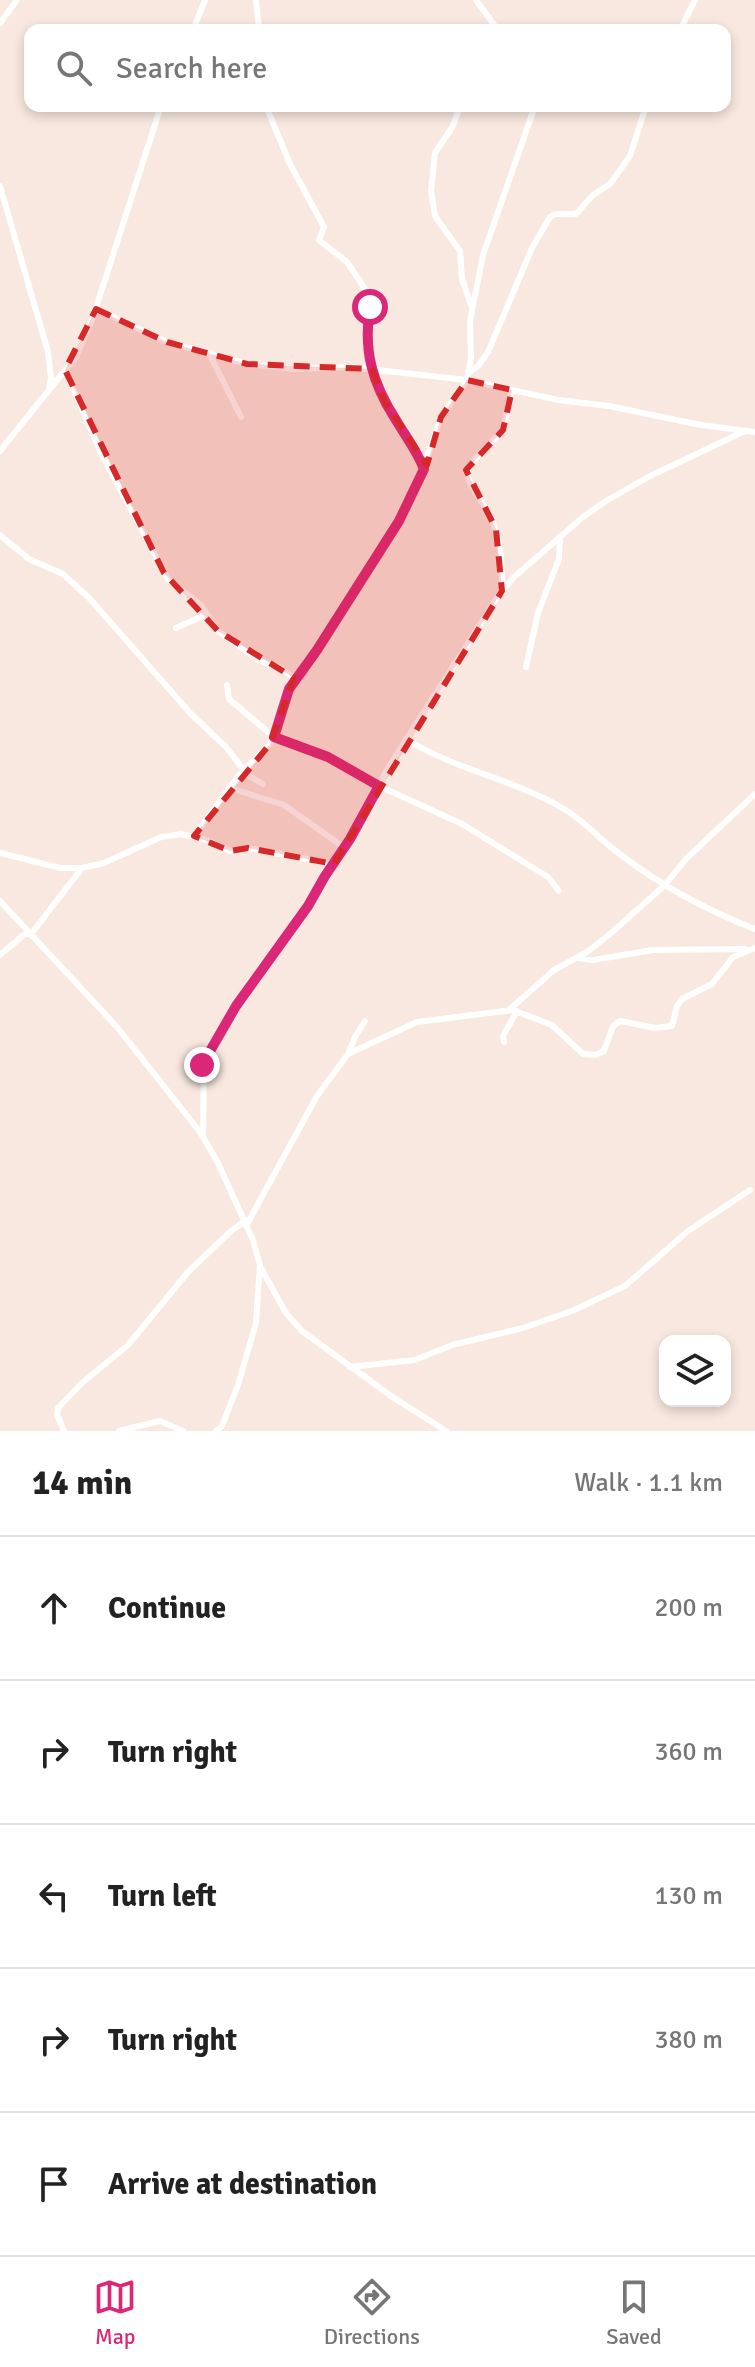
<!DOCTYPE html>
<meta charset="utf-8">
<style>
:root{--surface:#fff;--page:#f6f6f6;--text:#222;--muted:#767676;--line:#e0e0e0;--accent:#db2777}
body{margin:0;font-family:Signika,sans-serif;background:var(--page);color:var(--text)}
.controls{position:absolute;right:24px;bottom:24px;display:grid;overflow:hidden;border-radius:16px;box-shadow:0 4px 12px #0003}
.controls button{width:72px;height:72px;display:grid;place-items:center;padding:0;border:0;border-bottom:2px solid var(--line);background:var(--surface);color:var(--text);font:40px sans-serif}
.stop{position:absolute;width:24px;height:24px;margin:-18px;border:6px solid #db2777;border-radius:50%;background:#fff}
.stop.end{background:#db2777;border-color:#fff;box-shadow:0 2px 8px #0008}
.list{margin:0;padding:0;list-style:none}
h2{display:flex;justify-content:space-between;align-items:center;height:104px;margin:0;padding:0 32px;font-size:34px}
h2 small{font-size:26px;font-weight:400;color:var(--muted)}
.list li{display:grid;grid-template-columns:52px 1fr auto;gap:24px;align-items:center;box-sizing:border-box;height:144px;padding:0 32px;border-top:2px solid var(--line)}
.list b{display:block;font-size:30px;white-space:nowrap}
.list em{font-size:26px;font-style:normal;color:var(--muted)}
.icon{flex:none;width:44px;height:44px;fill:none;stroke:currentColor;stroke-width:2;stroke-linecap:round;stroke-linejoin:round}
.map{position:relative;flex:none;width:755px;height:1431px;overflow:hidden}
.search{position:absolute;background:var(--surface);box-shadow:0 4px 12px #0003;left:24px;right:24px;top:24px;height:88px;display:flex;align-items:center;gap:20px;box-sizing:border-box;padding:0 28px;border-radius:16px;color:var(--muted);font-size:30px}
.sheet{height:824px;background:var(--surface)}
nav{display:flex;justify-content:space-around;align-items:center;box-sizing:border-box;height:112px;border-top:2px solid var(--line);background:var(--surface);font-size:22px;color:var(--muted)}
nav a{display:grid;justify-items:center;gap:4px}
nav .on{color:var(--accent)}
.map>svg:first-child{display:block}
.lines{fill:none;stroke-linecap:round;stroke-linejoin:round}
.minor{stroke:#fff;stroke-width:6}
.route{stroke:#db2777;stroke-width:10}
.marked{fill:#d62828;fill-opacity:0.2;stroke:#d62828;stroke-width:6;stroke-dasharray:16 10;stroke-linejoin:round}
</style>
<div class="map">
<svg width="755" height="1431" viewBox="0 0 755 1431">
<rect width="100%" height="100%" fill="#f8e8df"/>
<g class="lines">
<path class="minor" d="M256,0L259,30
M476,0L498,30
M0,23L17,0
M193,30L205,0
M680,30L695,0
M266,106L290,164L324,227L319,240L347,262L367,292L370,307L366,344L370,363L385,402L413,444L424,468
M460,106L453,126L435,153L431,191L435,216L460,251L462,279L472,308
M0,186L48,352L51,378L49,390L0,451
M96,309L167,342L247,364L295,369L350,367L467,380L558,400L609,406L701,425L755,432
M210,355L241,417
M65,370L102,455L168,579L201,605L218,631L260,661L281,668L295,679
M469,373L479,365L488,352L532,248L550,217L555,214H576L593,195L610,184L630,156L646,106
M49,390L76,357L92,320L161,106
M0,535L29,559L63,574L90,599L191,714L226,747L244,770
M502,591C502,565 502,539 490,516C482,500 469,489 467,471L474,460L503,430L512,390
M176,628L207,614
M526,667L538,613L559,559L560,538
M227,685L229,699L274,737L328,757L379,786L462,824L548,877L559,891
M406,739C455,770 514,779 564,809C585,821 601,841 621,855C663,887 706,910 755,929
M242,772L263,784
M230,788L284,805L345,848
M194,836L239,775L270,744L289,689L375,560L415,493L441,417L467,380L471,358L470,321L483,255L535,106
M0,853L60,868H82L104,863L161,837L181,834L207,840L230,851L248,848L334,864
M0,901L117,1027L200,1132L217,1161L253,1240L260,1265L256,1323L238,1385L222,1426L216,1431
M0,955L26,933L31,934L82,868
M578,958L593,960L653,950L745,949
M510,1009L554,970L587,952L610,934L665,885L685,860L755,794
M504,1042L503,1036L517,1011
M348,1054L355,1037L365,1021
M203,1137L204,1061L236,1006L308,906L325,876L350,839L388,768L498,596L513,578L583,517L606,501L648,477L745,431
M246,1226L317,1096L348,1054L417,1022L513,1010L552,1025L583,1054L596,1055L604,1051L613,1026L620,1021L655,1028L672,1026L677,1006L682,999L712,984L733,957L755,948
M261,1268L286,1313L302,1331L391,1396L446,1431
M350,1367L415,1360L452,1345L523,1328L572,1311L625,1286L688,1231L750,1190
M64,1431L57,1415L58,1408L82,1383L128,1345L188,1272L231,1231L244,1222
M119,1431L160,1421L183,1431"/>
</g>
<g class="lines">
<path class="route" d="M202,1065L236,1006L308,906L325,876L350,839L379,786L328,757L274,737L289,689L317,650L399,521L424,469C417,451 406,437 396,420C372,383 363,350 370,307"/>
</g>
<path class="marked" d="M96,309L167,342L247,364L372,369L385,402L427,465L441,417L467,380L512,390L503,430L466,470L496,529L502,591L334,864L248,848L230,851L194,836L270,744L294,678L218,631L164,573L65,370Z"/>
</svg>
<div class="controls">
<button><svg class="icon" aria-label="layers" viewBox="0 0 24 24"><path d="M12 4l9 5-9 5-9-5zM3 14l9 5 9-5"/></svg></button>
</div>
<div class="stop" style="left:370px;top:307px"></div>
<div class="stop end" style="left:202px;top:1065px"></div>
<div class="search"><svg class="icon" aria-label="search" viewBox="0 0 24 24"><circle cx="10" cy="10" r="6"/><path d="M15 15l6 6"/></svg>Search here</div>
</div>
<section class="sheet">
<h2>14 min<small>Walk · 1.1 km</small></h2>
<ul class="list">
<li><svg class="icon" aria-label="ahead" viewBox="0 0 24 24"><path d="M12 20V5M6 11l6-6 6 6"/></svg><div><b>Continue</b></div><em>200 m</em></li>
<li><svg class="icon" aria-label="right" viewBox="0 0 24 24"><path d="M7 20v-9h11M14 6l5 5-5 5"/></svg><div><b>Turn right</b></div><em>360 m</em></li>
<li><svg class="icon" aria-label="left" viewBox="0 0 24 24"><path d="M17 20v-9H6M10 6l-5 5 5 5"/></svg><div><b>Turn left</b></div><em>130 m</em></li>
<li><svg class="icon" aria-label="right" viewBox="0 0 24 24"><path d="M7 20v-9h11M14 6l5 5-5 5"/></svg><div><b>Turn right</b></div><em>380 m</em></li>
<li><svg class="icon" aria-label="arrive" viewBox="0 0 24 24"><path d="M6 21V4h12l-3 4 3 4H6"/></svg><div><b>Arrive at destination</b></div></li>
</ul>
</section>
<nav>
<a class="on"><svg class="icon" aria-label="map" viewBox="0 0 24 24"><path d="M3 6l6-2 6 2 6-2v14l-6 2-6-2-6 2zM9 4v14M15 6v14"/></svg>Map</a>
<a><svg class="icon" aria-label="directions" viewBox="0 0 24 24"><path d="M12 3l9 9-9 9-9-9zM9 14v-3h6M13 9l2 2-2 2"/></svg>Directions</a>
<a><svg class="icon" aria-label="saved" viewBox="0 0 24 24"><path d="M7 4h10v16l-5-4-5 4z"/></svg>Saved</a>
</nav>
